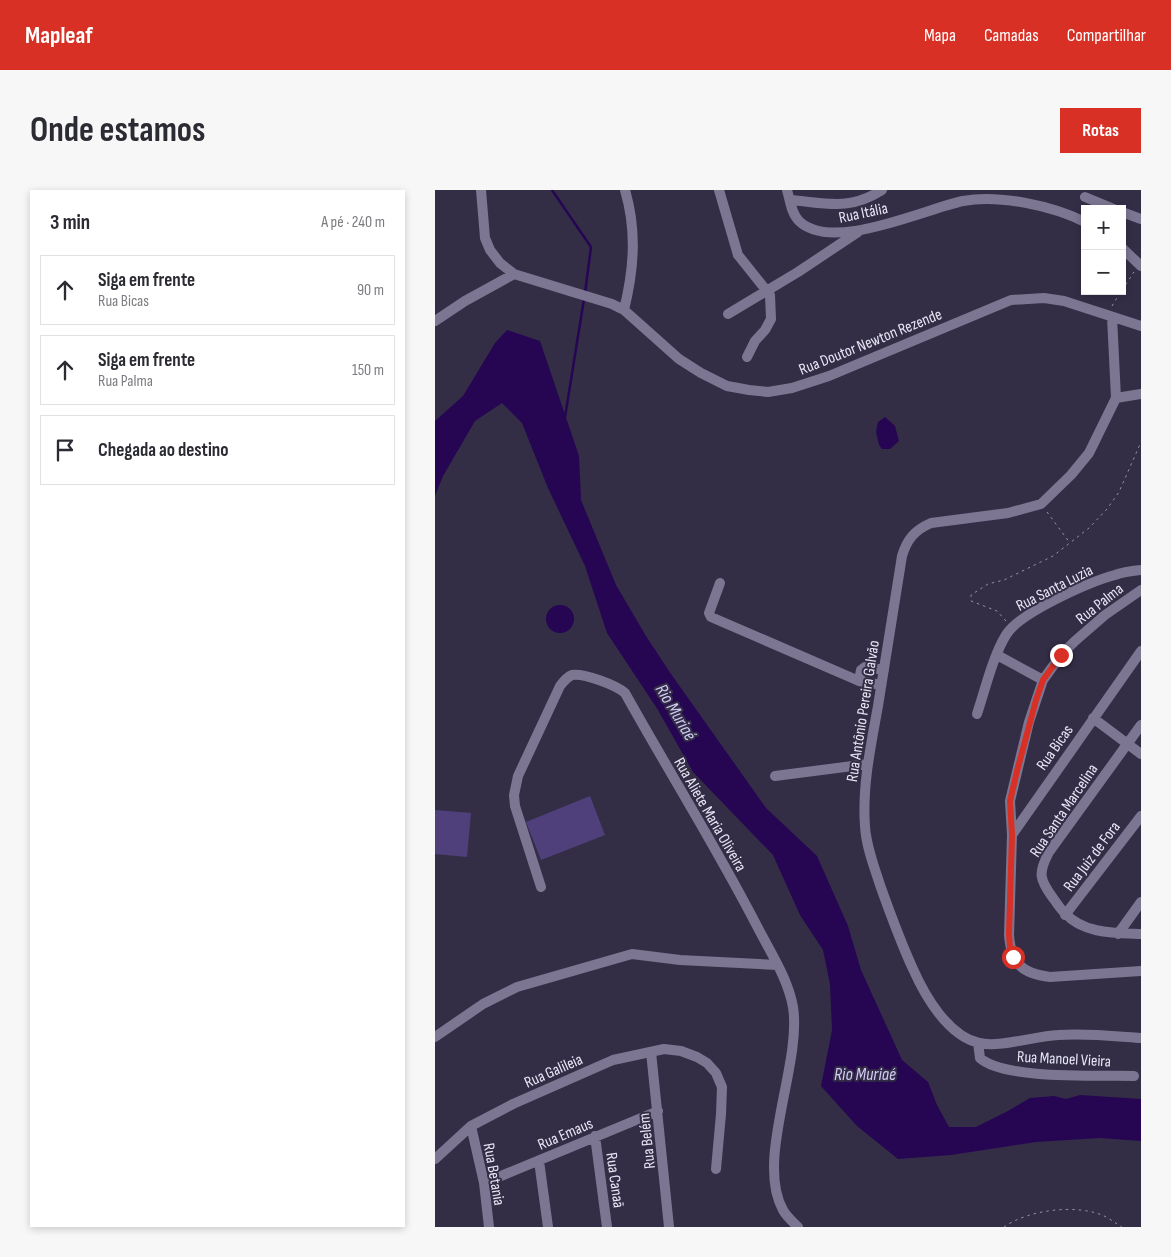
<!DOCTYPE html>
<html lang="pt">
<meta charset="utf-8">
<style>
:root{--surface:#fff;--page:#f7f7f7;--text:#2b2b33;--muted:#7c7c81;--line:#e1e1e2;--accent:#d93025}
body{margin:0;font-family:"Sofia Sans Condensed",sans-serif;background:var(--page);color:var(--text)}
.controls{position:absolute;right:15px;top:15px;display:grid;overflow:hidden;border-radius:0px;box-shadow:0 2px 8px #0003}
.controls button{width:45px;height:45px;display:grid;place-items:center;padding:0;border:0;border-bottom:1px solid var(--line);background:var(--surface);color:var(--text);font:25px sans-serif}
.stop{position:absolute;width:15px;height:15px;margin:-11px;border:4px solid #d93025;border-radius:50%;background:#fff}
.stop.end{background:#d93025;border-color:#fff;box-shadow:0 1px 5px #0008}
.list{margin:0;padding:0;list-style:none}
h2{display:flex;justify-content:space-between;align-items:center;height:65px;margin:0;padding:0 20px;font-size:21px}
h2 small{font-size:16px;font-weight:400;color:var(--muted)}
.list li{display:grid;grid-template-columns:32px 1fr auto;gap:15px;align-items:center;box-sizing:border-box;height:70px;margin:0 10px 10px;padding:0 10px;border:1px solid var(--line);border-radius:0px}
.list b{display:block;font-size:19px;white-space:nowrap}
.list p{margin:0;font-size:16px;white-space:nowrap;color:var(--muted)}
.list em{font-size:16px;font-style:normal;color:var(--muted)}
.icon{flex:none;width:28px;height:28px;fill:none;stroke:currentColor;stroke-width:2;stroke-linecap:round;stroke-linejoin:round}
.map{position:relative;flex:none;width:706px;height:1037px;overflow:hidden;border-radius:0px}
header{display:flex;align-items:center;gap:30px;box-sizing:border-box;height:70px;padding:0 25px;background:var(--accent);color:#fff}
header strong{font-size:24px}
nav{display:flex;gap:28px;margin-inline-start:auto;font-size:18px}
.intro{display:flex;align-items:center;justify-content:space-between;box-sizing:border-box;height:120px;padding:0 30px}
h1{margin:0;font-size:35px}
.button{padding:12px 22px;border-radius:0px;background:var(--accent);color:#fff;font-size:18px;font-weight:700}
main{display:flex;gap:30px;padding:0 30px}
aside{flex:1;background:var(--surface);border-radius:0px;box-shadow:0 2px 8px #0003}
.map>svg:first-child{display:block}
.green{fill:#4f407c}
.water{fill:#260553}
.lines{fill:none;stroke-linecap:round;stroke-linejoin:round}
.stream{stroke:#260553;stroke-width:2.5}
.path{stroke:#9390a3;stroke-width:1;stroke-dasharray:2.5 4;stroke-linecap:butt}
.minor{stroke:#7c7692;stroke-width:10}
.route{stroke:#d93025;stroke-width:6}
.labels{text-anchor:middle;stroke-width:4;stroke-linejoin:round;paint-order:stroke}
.street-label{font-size:16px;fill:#e8e6f5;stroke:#332e46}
.water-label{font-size:18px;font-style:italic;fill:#d2caf7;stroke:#332e46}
</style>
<header>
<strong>Mapleaf</strong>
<nav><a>Mapa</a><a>Camadas</a><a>Compartilhar</a></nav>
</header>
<div class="intro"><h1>Onde estamos</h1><a class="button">Rotas</a></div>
<main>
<aside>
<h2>3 min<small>A pé · 240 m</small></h2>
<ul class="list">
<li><svg class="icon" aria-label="ahead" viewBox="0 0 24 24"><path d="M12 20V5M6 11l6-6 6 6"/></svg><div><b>Siga em frente</b><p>Rua Bicas</p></div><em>90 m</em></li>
<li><svg class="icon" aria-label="ahead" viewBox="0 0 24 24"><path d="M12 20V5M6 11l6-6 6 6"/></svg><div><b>Siga em frente</b><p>Rua Palma</p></div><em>150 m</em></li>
<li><svg class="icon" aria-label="arrive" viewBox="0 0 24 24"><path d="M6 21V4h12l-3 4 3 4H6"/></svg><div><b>Chegada ao destino</b></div></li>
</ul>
</aside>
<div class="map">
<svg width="706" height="1037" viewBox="0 0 706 1037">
<rect width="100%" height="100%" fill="#332e46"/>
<path class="green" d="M155,606L170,645L106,670L91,632Z
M0,620L36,623L32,667L0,664Z"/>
<path class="water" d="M72,140L105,151L144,266L146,310L181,395L211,446L236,484L331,618L382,666L413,736L426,780L467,870L493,892L502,915L514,937H541L573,921L595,908L619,906L631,909L645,905L706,909V951L665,948L601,952L516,965L463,969L422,936L386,896L397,840L395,794L388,760L365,725L338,665L258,582L223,520L172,443L150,376L113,298L87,233L67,213L40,231L8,286L0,306V231L28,206L60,153Z
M450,227L460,236L464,251L455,259H447L444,255L441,242L443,232Z
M111 429a14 14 0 1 1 28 0a14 14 0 1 1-28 0Z"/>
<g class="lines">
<path class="stream" d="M117,0L156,57L150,103
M130,227L149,109"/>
<path class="path" d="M687,100L699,82
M677,116L686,101
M612,322L635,353
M571,431L562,421L536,411V405L553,394L569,390L618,366L654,338L672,319L684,302L706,252
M569,1037C593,1020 639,1014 667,1025C674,1028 680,1033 687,1037"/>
<path class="minor" d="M46,0L50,48L55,60L65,73L79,84L177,114L189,120L244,169L266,183L292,196L314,200L333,202L357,198L394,186L576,110L609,108L629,111L706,136
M284,0L303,65L335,105L336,129L330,140L320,151L312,167
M352,0C355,10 356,23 364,31C397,63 489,19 528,11C564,4 618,16 650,32
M650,7L679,19
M355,10C392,13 414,21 447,0
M687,22L706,29
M687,58L706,76
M189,120C199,79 202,41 190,0
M293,124L363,82L423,42
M677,127L681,208L654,263L636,285L606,314L573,323L496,333C480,340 472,349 467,366C459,416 451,466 443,516C436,555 427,596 430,636C431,656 439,676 445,695C455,723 465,751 478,779C490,806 513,846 544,853C565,858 600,846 623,845C650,843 678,846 706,848
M0,131L30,111L79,84
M681,208L706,204
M285,393L274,423L276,427L424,491L446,495
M706,400L670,425L640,451L626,465L608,490L594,532L575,611L577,645L574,745C576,773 587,784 615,787L706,781
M562,465L608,490
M424,491L426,480L430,477L449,480
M542,524C550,500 558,466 571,445C584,423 654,392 680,385C688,382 697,381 706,380
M658,528L706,564
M706,535L614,662C603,683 604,689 618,708C622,713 625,719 630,723C648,744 681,743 706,744
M340,586L433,574
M577,645L706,461
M106,697L80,616L79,605L83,586L125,496C128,492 132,487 137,485C149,483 181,495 190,503C234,582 282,658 323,738C336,763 353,789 358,817C367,874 320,970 348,1020C351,1026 358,1032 363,1037
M630,725L706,626
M683,744L706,712
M0,847L48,814L82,797L197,764L245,770L342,775
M543,853L545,868C569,890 665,885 699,886
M216,862L234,1037
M36,936L49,993L54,1037
M160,946L172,1037
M0,969L36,936L78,914L178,870L229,859L246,861L262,867L272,873L281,883L287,897L286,924L281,979
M104,971L113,1037
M49,993L223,921"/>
</g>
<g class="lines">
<path class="route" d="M578,767L575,758L574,744L577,645L575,611L582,581L601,510L608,490L626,465"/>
</g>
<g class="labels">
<g class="street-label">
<text transform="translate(428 22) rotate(-12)" y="6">Rua Itália</text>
<text transform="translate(435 151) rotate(-22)" y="6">Rua Doutor Newton Rezende</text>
<text transform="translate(619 397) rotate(-27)" y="6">Rua Santa Luzia</text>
<text transform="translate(664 413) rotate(-38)" y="6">Rua Palma</text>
<text transform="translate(427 521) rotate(-81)" y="6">Rua Antônio Pereira Galvão</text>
<text transform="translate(619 557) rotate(-55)" y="6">Rua Bicas</text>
<text transform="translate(628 620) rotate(-56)" y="6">Rua Santa Marcelina</text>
<text transform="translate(276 624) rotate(60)" y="6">Rua Aliete Maria Oliveira</text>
<text transform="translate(656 666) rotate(-53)" y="6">Rua Juiz de Fora</text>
<text transform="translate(629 868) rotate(3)" y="6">Rua Manoel Vieira</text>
<text transform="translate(118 880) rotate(-24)" y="6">Rua Galileia</text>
<text transform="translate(130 943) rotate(-23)" y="6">Rua Emaus</text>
<text transform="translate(211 951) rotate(-96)" y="6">Rua Belém</text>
<text transform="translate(60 984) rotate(80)" y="6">Rua Betania</text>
<text transform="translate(181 990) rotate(82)" y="6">Rua Canaã</text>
</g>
<g class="water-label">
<text transform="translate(241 522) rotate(59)" y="6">Rio Muriaé</text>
<text x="430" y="890">Rio Muriaé</text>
</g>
</g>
</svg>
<div class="controls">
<button>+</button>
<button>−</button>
</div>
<div class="stop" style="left:578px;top:767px"></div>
<div class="stop end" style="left:626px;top:465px"></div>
</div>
</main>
